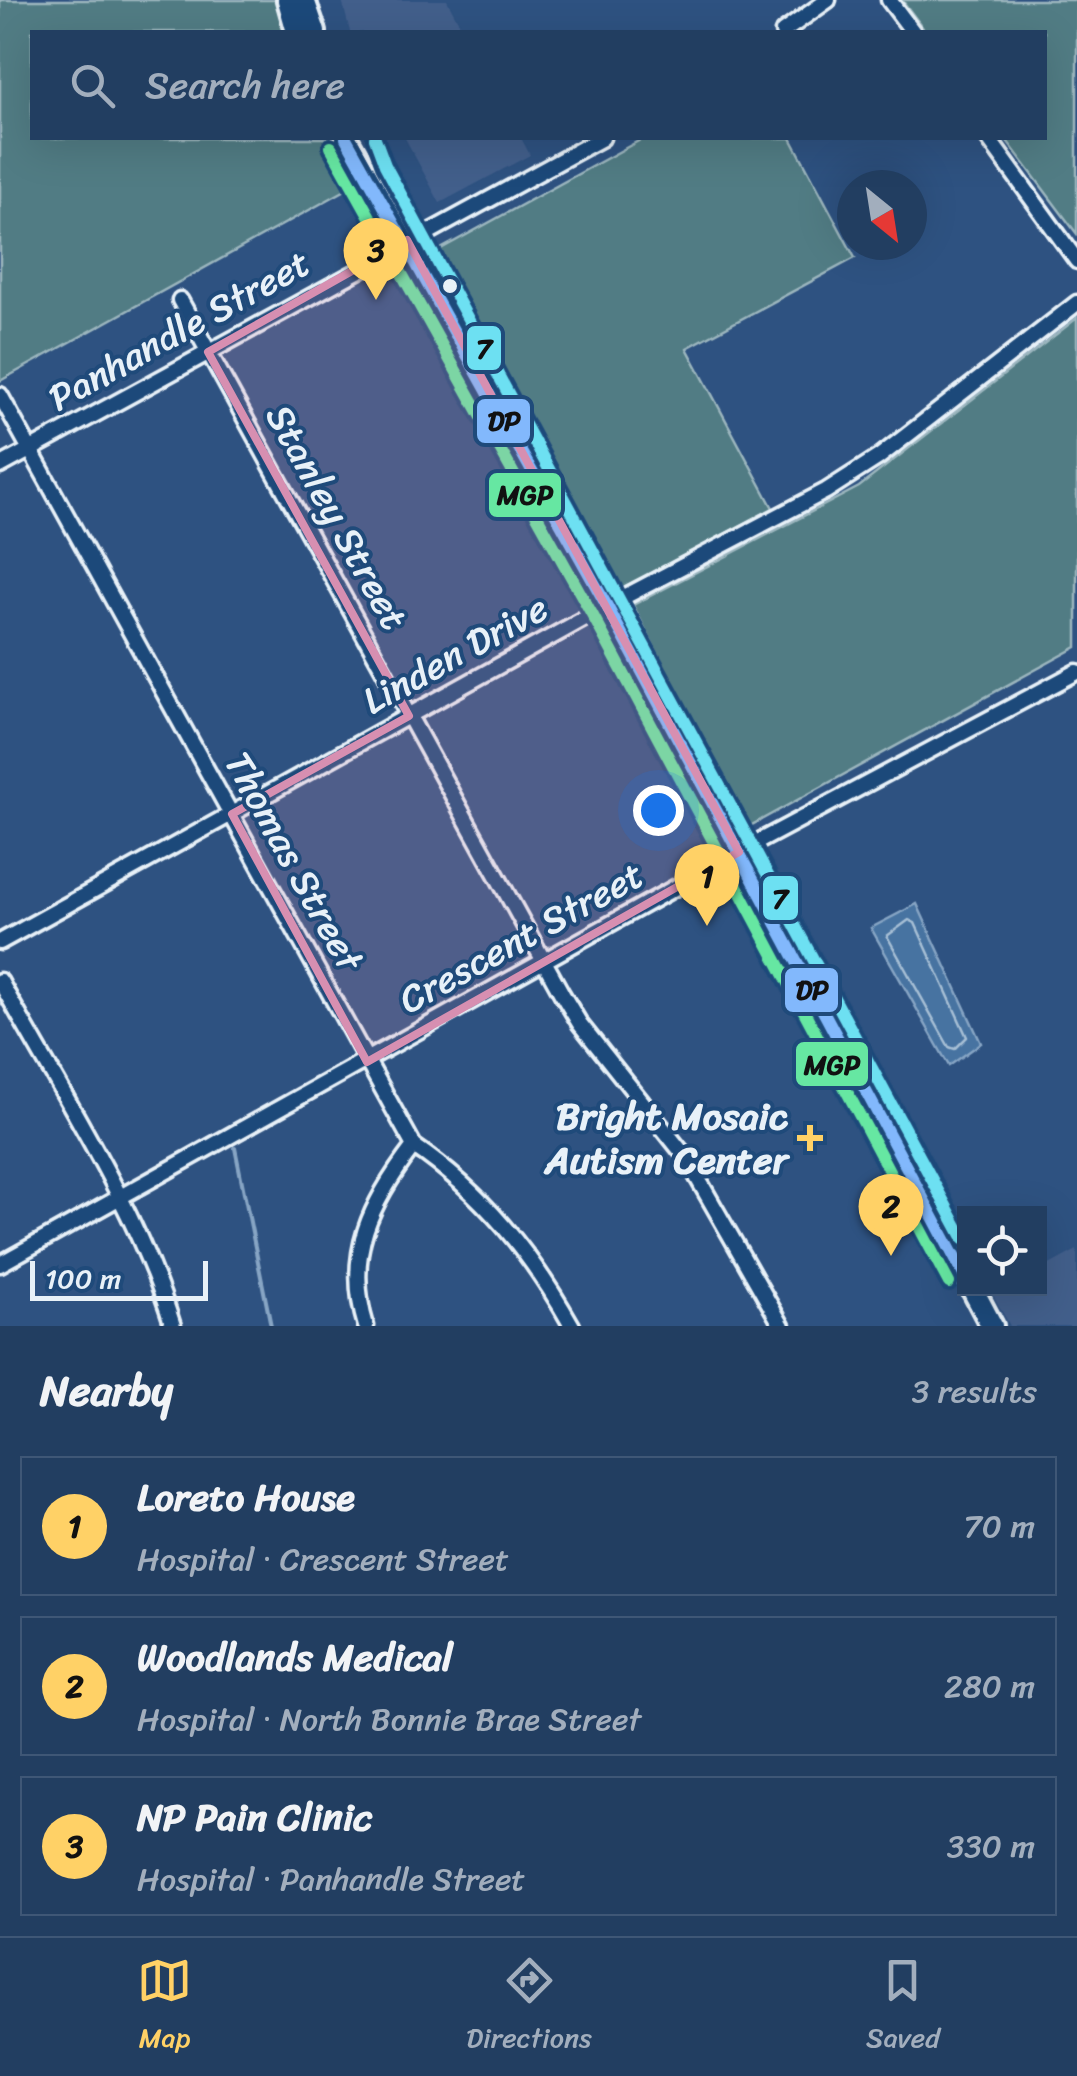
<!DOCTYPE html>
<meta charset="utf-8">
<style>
:root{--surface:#223e61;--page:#2a4567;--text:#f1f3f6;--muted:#a2aebd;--line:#3f5776;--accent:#ffd166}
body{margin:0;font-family:Sriracha,sans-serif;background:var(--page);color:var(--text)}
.controls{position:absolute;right:30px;bottom:30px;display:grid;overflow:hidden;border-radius:0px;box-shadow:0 10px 40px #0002}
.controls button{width:90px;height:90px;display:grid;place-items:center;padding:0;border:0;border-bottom:2px solid var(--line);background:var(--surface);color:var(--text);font:50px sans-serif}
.compass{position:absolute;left:837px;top:170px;width:90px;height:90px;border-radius:50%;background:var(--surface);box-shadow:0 10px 40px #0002;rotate:150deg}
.scale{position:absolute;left:30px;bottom:25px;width:178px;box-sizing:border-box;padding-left:10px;border:5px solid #e8f1f8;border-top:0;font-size:28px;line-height:35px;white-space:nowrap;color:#e8f1f8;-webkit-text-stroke:8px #1f4a7a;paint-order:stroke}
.you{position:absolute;left:658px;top:810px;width:35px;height:35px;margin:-25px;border:8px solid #fff;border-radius:50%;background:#1a73e8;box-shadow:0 0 0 15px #1a73e833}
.badge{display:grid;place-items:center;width:65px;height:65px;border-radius:50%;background:var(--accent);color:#111;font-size:32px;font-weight:700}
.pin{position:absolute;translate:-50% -82px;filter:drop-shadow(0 2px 5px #0008)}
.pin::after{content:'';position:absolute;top:52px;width:35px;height:30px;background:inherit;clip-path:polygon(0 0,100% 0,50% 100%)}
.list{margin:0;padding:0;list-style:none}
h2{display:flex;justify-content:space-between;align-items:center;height:130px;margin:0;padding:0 40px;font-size:42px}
h2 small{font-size:32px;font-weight:400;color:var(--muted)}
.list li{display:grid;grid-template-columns:65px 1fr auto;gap:30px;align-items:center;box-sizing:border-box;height:140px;margin:0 20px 20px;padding:0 20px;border:2px solid var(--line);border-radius:0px}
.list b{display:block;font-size:38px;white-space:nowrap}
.list p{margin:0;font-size:32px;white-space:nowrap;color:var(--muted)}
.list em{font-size:32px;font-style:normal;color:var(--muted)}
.icon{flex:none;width:55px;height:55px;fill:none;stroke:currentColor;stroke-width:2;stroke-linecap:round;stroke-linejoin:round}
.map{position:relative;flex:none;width:1077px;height:1326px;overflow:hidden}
.search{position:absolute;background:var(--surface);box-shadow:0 10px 40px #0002;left:30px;right:30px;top:30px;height:110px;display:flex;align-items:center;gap:25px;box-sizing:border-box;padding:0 35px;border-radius:0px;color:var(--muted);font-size:38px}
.sheet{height:610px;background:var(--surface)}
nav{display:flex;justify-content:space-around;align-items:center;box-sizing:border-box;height:140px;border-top:2px solid var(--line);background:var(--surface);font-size:28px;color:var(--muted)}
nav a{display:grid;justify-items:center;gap:5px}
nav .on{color:var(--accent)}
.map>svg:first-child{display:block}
.built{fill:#425f8b}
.green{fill:#517c84;stroke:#9cb6be;stroke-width:2.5}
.water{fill:#4673a1;stroke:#87a5c4;stroke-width:2.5}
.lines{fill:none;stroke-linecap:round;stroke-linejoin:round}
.shore{stroke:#a7bfd5;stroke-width:2.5}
.stream{stroke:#87a5c4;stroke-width:4}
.street-casing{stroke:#e8f1f8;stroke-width:21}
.secondary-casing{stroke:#e8f1f8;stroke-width:28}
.street{stroke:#1f4a7a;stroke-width:14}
.secondary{stroke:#1f4a7a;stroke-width:20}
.bus-1-casing{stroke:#1f4a7a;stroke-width:20}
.bus-2-casing{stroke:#1f4a7a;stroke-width:20}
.bus-3-casing{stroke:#1f4a7a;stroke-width:20}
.bus-1{stroke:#82b8fc;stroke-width:12}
.bus-2{stroke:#66e7a2;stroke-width:12}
.bus-3{stroke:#6de0f2;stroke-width:12}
.marked{fill:#d78fb1;fill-opacity:0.2;stroke:#d78fb1;stroke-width:8;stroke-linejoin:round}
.bus-dot{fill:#e8f1f8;stroke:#1f4a7a;stroke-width:4}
.poi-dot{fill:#ffd166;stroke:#1f4a7a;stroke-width:4}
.labels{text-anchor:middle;stroke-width:8;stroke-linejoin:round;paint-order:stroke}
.street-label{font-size:38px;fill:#e8f1f8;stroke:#1f4a7a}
.poi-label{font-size:38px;font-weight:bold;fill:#e8f1f8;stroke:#1f4a7a;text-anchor:end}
.line-badge{stroke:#1f4a7a;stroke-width:4}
.pale-badge-label{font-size:28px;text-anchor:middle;font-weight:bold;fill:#111}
</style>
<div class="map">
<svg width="1077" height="1326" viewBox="0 0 1077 1326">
<rect width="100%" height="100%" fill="#2e5281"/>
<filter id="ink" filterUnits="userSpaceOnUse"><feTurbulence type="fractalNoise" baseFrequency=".01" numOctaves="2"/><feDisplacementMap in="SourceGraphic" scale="20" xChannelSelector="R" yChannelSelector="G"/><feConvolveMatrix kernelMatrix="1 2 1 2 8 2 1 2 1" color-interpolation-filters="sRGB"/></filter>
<g filter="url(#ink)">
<path class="built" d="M342,0H447L464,32H350Z
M405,138H521L530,155L440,203Z
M1077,1250V1326H1010L993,1295L1005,1289L1040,1288V1270Z"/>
<path class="green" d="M0,0H278L286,32H32V138H338L360,182L0,381Z
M902,0H1077V234L1005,138H1044V32H926Z
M644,138H791L855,258L687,348L773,508L616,592L438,259L439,250Z
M1077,318V647L748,827L633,605L859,487Z"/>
<path class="water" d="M917,904L981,1043L949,1066L871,928Z"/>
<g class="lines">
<path class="shore" d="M909,920L915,923L967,1037L955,1049L949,1047L887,936Z"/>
<path class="stream" d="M235,1148L271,1326"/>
<defs>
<path id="street" d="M889,0L913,32
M783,32L828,0
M988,138L1077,261
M180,300L562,994L580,1024L685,1156L782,1326
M0,395L414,1146C483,1193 531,1253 572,1326
M0,466L602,138
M0,942L607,606L826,491L879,457L1077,303
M0,981C61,1093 135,1204 173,1326
M0,1264L739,852L1077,672
M366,1326C344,1254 371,1202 414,1146"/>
<path id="secondary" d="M288,0L297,32
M304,0L315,32
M346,138L607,606L964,1275
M972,1288L992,1326"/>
</defs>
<use href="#street" class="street-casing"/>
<use href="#secondary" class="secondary-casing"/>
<use href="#street" class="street"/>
<use href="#secondary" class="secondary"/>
<defs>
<path id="bus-1" d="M346,138L607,606L964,1275"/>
<path id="bus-2" d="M331,147L592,614L949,1283"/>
<path id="bus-3" d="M375,138L385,165L964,1239"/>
</defs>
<use href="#bus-1" class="bus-1-casing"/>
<use href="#bus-2" class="bus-2-casing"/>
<use href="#bus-3" class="bus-3-casing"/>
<use href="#bus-1" class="bus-1"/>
<use href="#bus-2" class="bus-2"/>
<use href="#bus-3" class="bus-3"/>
</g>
</g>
<path class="marked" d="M407,240L739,852L367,1062L232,814L409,716L208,352Z"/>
<circle class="bus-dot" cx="450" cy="286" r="9"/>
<path class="poi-dot" d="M805 1123h10v10h10v10h-10v10h-10v-10h-10v-10h10z"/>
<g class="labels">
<g class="street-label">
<text transform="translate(179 330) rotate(-29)" y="13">Panhandle Street</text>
<text transform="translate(337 517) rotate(61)" y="13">Stanley Street</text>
<text transform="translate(455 654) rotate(-29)" y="13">Linden Drive</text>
<text transform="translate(294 861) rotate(61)" y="13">Thomas Street</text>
<text transform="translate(521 937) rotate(-29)" y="13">Crescent Street</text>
</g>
<g class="poi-label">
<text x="788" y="1129">Bright Mosaic<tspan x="788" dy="44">Autism Center</tspan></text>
</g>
</g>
<g class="line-badge">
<rect x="465" y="324" width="38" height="48" rx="10" fill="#6de0f2"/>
<rect x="475" y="397" width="57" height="48" rx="10" fill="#82b8fc"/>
<rect x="487" y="471" width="76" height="48" rx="10" fill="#66e7a2"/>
<rect x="761" y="874" width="39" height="48" rx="10" fill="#6de0f2"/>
<rect x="783" y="966" width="57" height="48" rx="10" fill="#82b8fc"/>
<rect x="794" y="1040" width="76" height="48" rx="10" fill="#66e7a2"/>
</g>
<g class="pale-badge-label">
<text x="484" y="358">7</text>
<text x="504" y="430">DP</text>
<text x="525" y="504">MGP</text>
<text x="780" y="908">7</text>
<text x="812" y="999">DP</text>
<text x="832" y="1074">MGP</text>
</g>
</svg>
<div class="controls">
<button><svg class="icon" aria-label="locate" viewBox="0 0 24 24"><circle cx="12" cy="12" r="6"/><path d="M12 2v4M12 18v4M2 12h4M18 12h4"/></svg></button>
</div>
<svg class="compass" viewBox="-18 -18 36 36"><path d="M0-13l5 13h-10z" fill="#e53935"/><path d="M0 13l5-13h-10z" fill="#a2aebd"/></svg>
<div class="scale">100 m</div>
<div class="you"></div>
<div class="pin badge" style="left:707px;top:926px">1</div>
<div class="pin badge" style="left:891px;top:1256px">2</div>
<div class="pin badge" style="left:376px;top:300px">3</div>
<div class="search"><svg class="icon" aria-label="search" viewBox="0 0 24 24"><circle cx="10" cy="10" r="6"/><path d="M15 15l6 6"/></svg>Search here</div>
</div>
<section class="sheet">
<h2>Nearby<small>3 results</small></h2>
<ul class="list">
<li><span class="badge">1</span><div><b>Loreto House</b><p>Hospital · Crescent Street</p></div><em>70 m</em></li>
<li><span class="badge">2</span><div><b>Woodlands Medical</b><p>Hospital · North Bonnie Brae Street</p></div><em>280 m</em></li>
<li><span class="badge">3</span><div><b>NP Pain Clinic</b><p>Hospital · Panhandle Street</p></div><em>330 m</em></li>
</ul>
</section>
<nav>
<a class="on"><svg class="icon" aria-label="map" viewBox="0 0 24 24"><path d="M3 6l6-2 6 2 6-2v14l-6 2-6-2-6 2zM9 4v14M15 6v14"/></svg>Map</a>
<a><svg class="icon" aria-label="directions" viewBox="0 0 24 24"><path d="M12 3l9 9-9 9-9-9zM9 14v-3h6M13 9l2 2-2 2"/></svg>Directions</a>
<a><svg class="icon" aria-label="saved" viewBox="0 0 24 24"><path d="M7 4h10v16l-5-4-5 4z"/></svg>Saved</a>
</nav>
